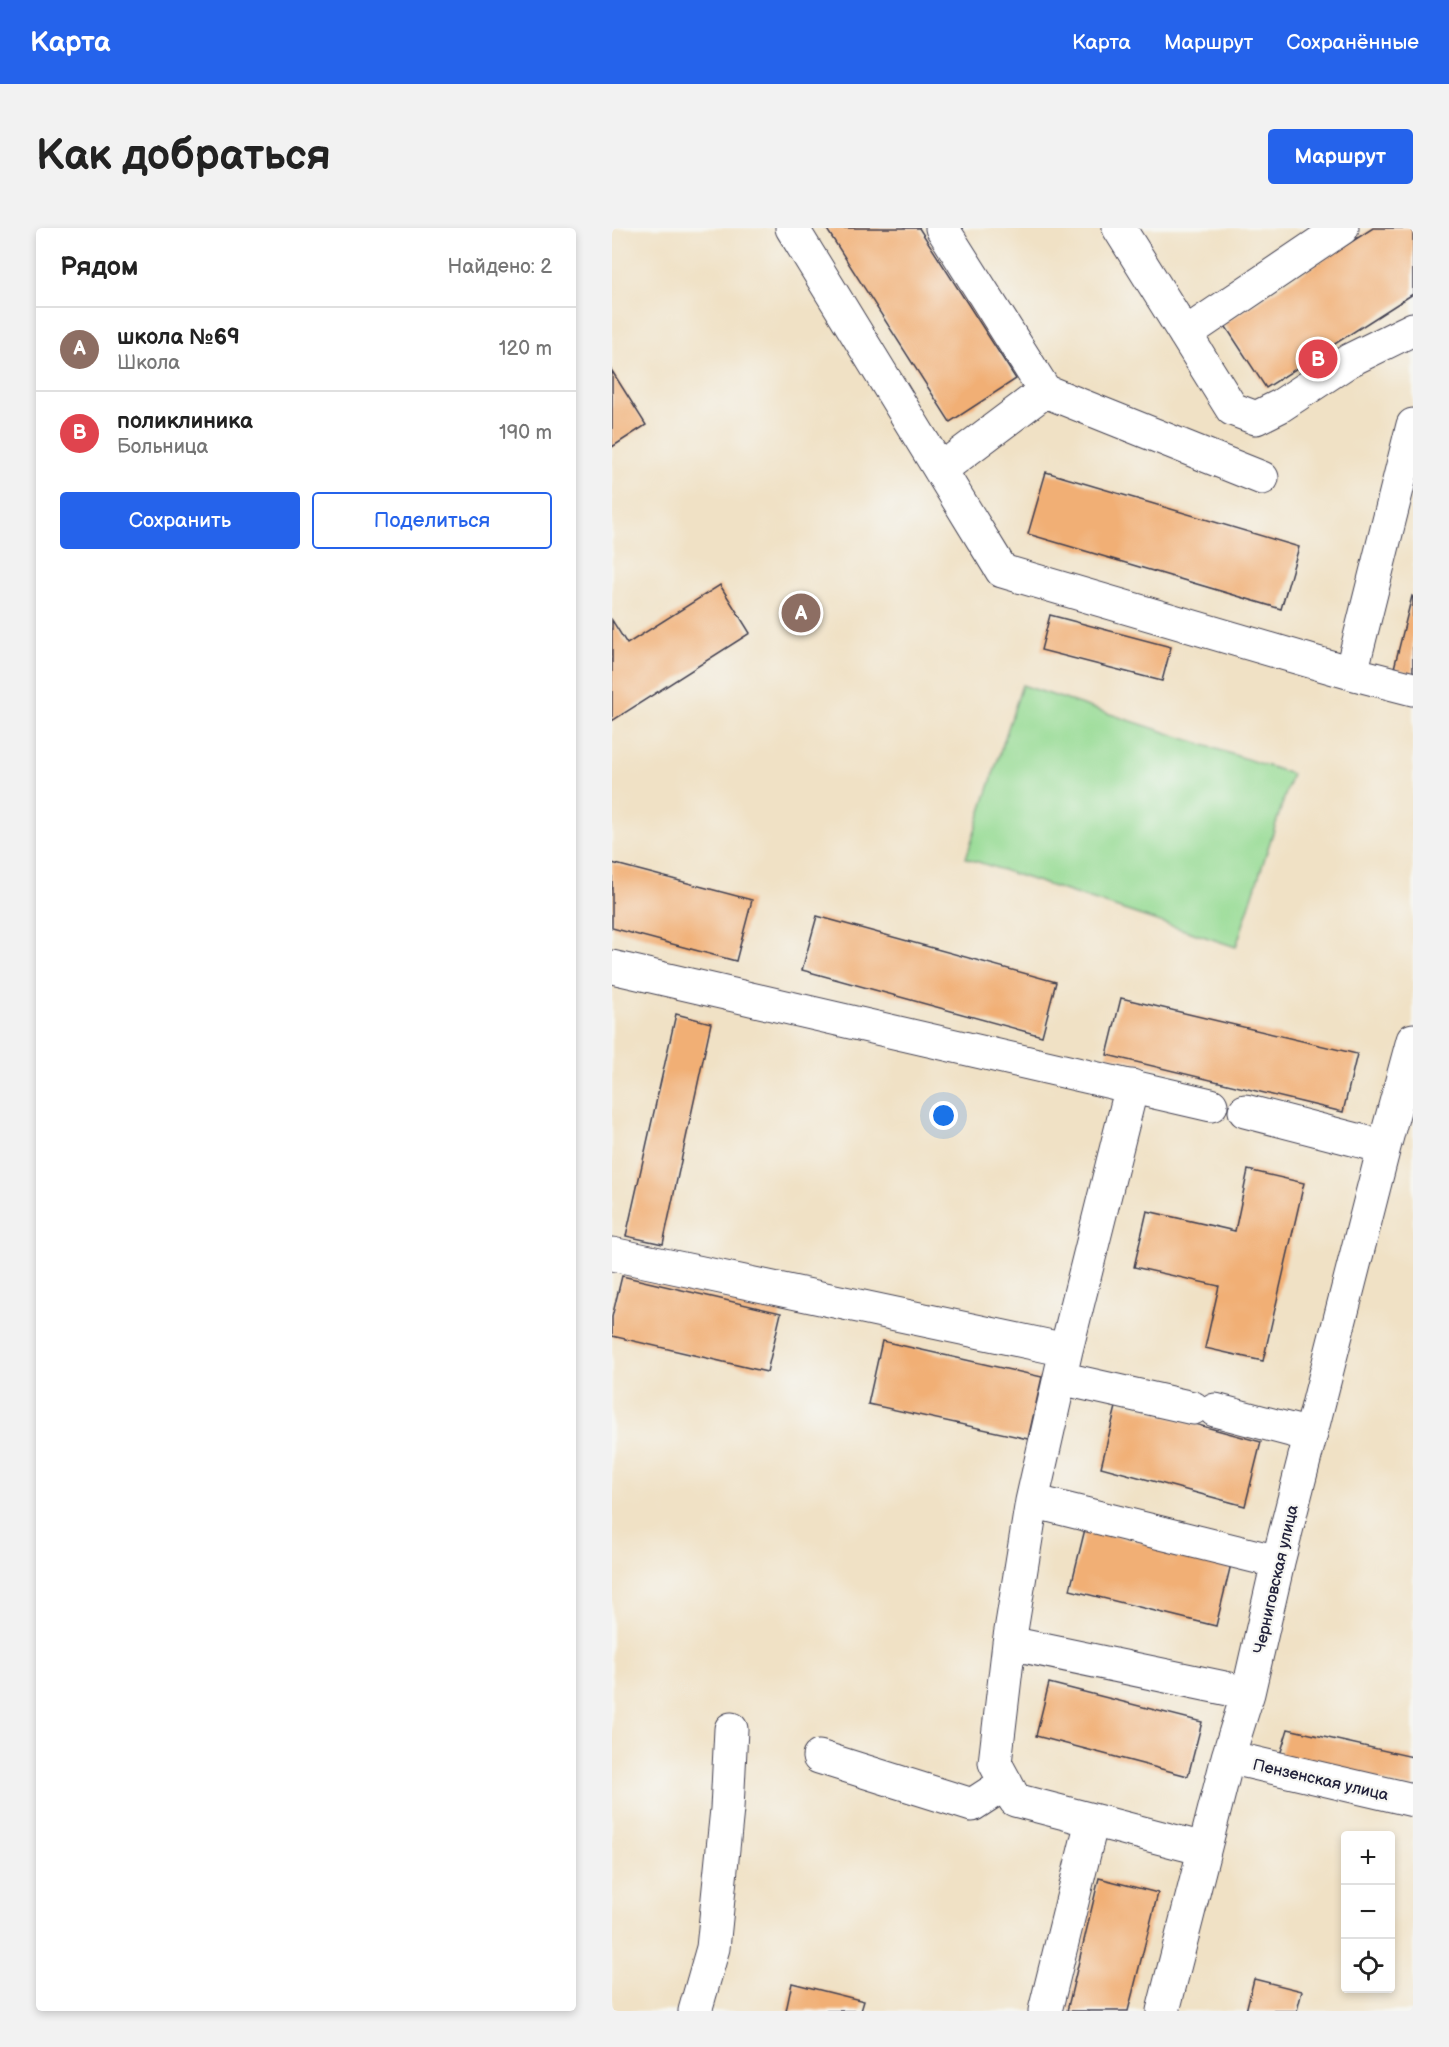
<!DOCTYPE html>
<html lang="ru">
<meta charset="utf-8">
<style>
:root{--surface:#fff;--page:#f2f2f2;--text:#222;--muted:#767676;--line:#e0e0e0;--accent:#2563eb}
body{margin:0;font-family:"Balsamiq Sans",sans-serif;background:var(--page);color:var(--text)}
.controls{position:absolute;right:18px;bottom:18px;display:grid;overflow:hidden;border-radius:6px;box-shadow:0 3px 9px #0003}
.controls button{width:54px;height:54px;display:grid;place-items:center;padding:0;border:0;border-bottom:2px solid var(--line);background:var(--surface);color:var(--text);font:30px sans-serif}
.you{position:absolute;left:332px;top:888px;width:21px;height:21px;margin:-15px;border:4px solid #fff;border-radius:50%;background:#1a73e8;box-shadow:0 0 0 9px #1a73e833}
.badge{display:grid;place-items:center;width:39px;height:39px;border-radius:50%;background:var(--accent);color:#fff;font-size:20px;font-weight:700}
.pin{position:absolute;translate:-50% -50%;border:3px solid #fff;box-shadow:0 2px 6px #0006}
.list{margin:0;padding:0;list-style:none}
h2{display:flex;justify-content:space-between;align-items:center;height:78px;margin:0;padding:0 24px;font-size:26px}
h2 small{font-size:20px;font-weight:400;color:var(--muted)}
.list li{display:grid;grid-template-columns:39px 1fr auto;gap:18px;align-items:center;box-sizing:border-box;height:84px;padding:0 24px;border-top:2px solid var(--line)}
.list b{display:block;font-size:22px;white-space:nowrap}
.list p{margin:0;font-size:20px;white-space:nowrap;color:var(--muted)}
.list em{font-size:20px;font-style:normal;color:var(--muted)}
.actions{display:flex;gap:12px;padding:18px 24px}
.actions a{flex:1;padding:14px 0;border:2px solid var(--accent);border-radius:6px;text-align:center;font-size:21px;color:var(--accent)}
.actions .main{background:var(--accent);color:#fff}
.icon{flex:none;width:33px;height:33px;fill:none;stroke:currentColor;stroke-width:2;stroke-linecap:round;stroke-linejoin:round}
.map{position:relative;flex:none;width:801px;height:1783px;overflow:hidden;border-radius:6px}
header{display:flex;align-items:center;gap:36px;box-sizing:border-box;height:84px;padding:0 30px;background:var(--accent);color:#fff}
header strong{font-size:28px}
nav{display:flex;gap:33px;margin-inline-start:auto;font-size:21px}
.intro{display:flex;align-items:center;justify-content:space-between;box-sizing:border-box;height:144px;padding:0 36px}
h1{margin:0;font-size:42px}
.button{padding:15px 27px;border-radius:6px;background:var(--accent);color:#fff;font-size:21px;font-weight:700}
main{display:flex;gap:36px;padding:0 36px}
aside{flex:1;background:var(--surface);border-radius:6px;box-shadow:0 3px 9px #0003}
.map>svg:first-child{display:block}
.green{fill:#97db94;stroke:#5c7e68;stroke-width:1.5}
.building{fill:#f1af74}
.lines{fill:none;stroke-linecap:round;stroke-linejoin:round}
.minor-casing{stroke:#413f50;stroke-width:35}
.minor{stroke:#fff;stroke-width:33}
.labels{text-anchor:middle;stroke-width:4.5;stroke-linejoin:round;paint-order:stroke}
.street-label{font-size:16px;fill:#22223b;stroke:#f6f6f2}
</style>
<header>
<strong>Карта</strong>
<nav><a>Карта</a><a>Маршрут</a><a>Сохранённые</a></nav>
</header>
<div class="intro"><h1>Как добраться</h1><a class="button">Маршрут</a></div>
<main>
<aside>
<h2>Рядом<small>Найдено: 2</small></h2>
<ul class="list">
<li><span class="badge" style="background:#8d6e63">A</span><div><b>школа №69</b><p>Школа</p></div><em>120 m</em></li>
<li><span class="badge" style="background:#e0444e">B</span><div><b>поликлиника</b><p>Больница</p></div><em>190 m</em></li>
</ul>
<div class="actions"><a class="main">Сохранить</a><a>Поделиться</a></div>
</aside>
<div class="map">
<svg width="801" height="1783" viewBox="0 0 801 1783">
<rect width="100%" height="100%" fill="#f6f6f2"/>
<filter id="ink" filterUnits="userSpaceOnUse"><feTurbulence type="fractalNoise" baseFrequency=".0167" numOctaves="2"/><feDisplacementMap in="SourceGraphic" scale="12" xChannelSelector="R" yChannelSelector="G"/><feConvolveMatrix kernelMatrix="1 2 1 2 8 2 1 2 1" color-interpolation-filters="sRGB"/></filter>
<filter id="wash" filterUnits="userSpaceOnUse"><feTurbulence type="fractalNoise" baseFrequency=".008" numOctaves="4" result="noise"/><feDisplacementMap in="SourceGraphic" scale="24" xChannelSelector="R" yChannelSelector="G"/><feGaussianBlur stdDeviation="1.35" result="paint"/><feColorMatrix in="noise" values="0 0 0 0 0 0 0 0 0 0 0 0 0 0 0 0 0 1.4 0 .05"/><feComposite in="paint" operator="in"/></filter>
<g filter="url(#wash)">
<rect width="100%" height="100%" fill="#f0e1c5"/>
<path class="green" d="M410,457L680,546L624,719L354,630Z"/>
<g id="blocks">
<path class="building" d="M214,0H307L404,151L338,194Z
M761,0H801V66L654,160L612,96Z
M0,143L34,197L0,219Z
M434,244L687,319L669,381L416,306Z
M108,357L138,405L0,493V392L15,416Z
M800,368L801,369V445L782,440Z
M438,387L559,419L550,453L429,422Z
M0,635L140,672L124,733L0,700Z
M205,688L444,754L430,808L190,742Z
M509,770L745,826L731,884L495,827Z
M64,786L99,795L51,1016L14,1008Z
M636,942L692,955L651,1133L593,1120L607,1058L522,1039L535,983L623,1003Z
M10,1048L169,1085L155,1144L0,1108V1089Z
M270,1113L430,1149L416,1211L256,1176Z
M505,1175L649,1214L633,1278L489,1239Z
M473,1301L619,1336L604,1398L458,1362Z
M437,1455L590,1494L576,1548L424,1508Z
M676,1501L801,1529V1560L667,1530Z
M487,1650L546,1665L516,1783H455Z
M642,1751L690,1763L685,1783H634Z
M180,1755L252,1773L249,1783H174Z"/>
</g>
</g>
<g filter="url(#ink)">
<use href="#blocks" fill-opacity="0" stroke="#413f50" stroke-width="1.5"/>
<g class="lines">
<defs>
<path id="minor" d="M180,0L390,343L739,445L801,461
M330,0L433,163
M507,0L620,181L644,190L668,178L738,132L801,101
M573,106L730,0
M328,242L433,163L650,250
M739,445L801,197
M0,739L599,877
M520,858L454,1122L420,1273L397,1415L383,1535L403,1572L592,1621
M633,883L772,919L801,812
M0,1026L454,1122
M448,1150L581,1180
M603,1182L698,1207
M420,1273L666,1334
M397,1415L636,1465
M207,1529L360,1577L394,1555
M616,1529L801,1572
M83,1783L101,1720L115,1581L119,1501
M433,1783L480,1593
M551,1783L616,1529L636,1465L666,1334L772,919"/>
</defs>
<use href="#minor" class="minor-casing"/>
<use href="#minor" class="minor"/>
</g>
</g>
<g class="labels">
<g class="street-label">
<text transform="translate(663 1351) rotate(-77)" y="6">Черниговская улица</text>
<text transform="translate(709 1551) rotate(13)" y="6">Пензенская улица</text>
</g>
</g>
</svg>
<div class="controls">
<button>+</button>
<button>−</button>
<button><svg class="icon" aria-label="locate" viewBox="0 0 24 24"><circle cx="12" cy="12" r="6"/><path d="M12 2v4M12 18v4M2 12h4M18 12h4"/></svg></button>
</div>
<div class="you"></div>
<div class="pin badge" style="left:189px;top:385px;background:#8d6e63">A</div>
<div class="pin badge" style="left:706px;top:131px;background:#e0444e">B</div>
</div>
</main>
